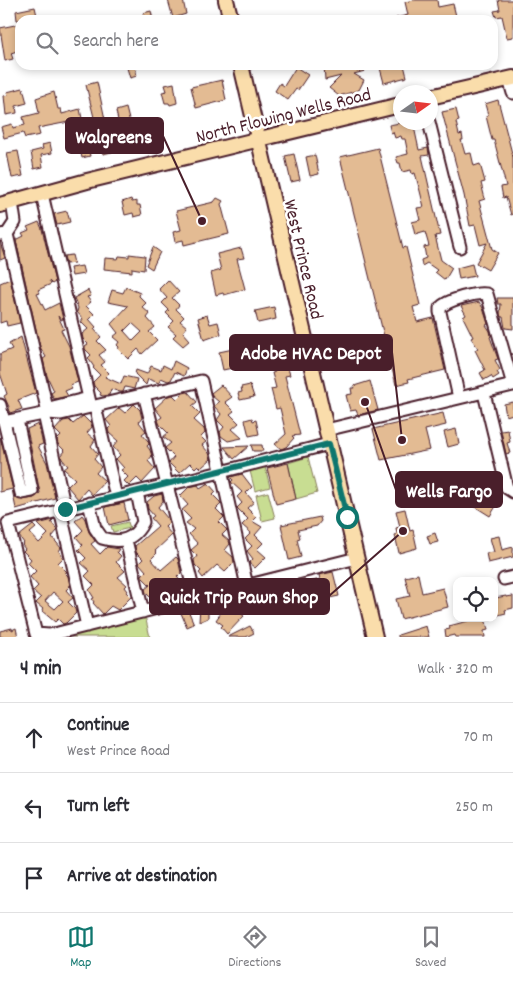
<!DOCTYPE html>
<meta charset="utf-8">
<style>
:root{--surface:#fff;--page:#f7f7f7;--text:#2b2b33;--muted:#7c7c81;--line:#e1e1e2;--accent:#0f766e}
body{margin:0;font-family:Dekko,sans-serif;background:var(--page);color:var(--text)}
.controls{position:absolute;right:15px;bottom:15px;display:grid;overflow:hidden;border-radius:10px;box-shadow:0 2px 8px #0003}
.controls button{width:45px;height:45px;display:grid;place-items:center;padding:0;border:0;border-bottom:1px solid var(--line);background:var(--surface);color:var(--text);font:25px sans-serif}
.compass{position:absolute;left:393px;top:85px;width:45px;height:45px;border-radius:50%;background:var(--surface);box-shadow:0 2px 8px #0003;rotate:76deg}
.stop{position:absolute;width:15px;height:15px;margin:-11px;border:4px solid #0f766e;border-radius:50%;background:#fff}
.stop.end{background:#0f766e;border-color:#fff;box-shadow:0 1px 5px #0008}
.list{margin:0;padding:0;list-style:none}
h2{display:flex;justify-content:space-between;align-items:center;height:65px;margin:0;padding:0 20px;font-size:21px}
h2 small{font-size:16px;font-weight:400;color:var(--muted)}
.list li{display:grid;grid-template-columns:32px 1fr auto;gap:15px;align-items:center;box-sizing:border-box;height:70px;padding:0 20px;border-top:1px solid var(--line)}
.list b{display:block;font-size:19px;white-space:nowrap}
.list p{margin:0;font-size:16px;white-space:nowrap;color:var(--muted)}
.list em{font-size:16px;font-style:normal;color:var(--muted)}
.icon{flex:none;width:28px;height:28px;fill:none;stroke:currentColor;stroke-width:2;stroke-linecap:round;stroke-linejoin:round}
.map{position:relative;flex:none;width:513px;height:637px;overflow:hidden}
.search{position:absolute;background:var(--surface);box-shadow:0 2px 8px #0003;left:15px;right:15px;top:15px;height:55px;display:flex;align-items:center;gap:12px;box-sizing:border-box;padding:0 18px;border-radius:15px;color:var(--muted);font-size:19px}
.sheet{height:275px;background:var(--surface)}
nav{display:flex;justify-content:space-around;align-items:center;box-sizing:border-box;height:70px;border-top:1px solid var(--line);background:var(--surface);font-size:14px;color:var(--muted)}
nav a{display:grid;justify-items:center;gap:2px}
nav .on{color:var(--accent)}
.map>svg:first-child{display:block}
.green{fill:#c8dd92;stroke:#897e5e}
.building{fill:#e3bb93;stroke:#4a1f2b;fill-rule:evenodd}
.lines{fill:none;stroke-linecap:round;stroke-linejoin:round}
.minor-casing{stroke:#4a1f2b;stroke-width:15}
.major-casing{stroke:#4a1f2b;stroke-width:18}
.minor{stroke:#fff;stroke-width:11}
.major{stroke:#faddab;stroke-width:14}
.route{stroke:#0f766e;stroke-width:6}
.labels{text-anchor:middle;stroke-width:5;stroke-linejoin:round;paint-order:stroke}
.street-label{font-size:19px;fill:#4a1f2b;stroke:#fff}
.leader{fill:none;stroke:#4a1f2b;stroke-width:2}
.callout-dot{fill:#4a1f2b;stroke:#fff;stroke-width:2}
.callout{fill:#4a1f2b;stroke:#4a1f2b;stroke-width:2}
.callout-label{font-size:20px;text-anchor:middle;font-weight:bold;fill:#fff}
</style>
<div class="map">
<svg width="513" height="637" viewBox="0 0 513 637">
<rect width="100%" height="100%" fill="#fff"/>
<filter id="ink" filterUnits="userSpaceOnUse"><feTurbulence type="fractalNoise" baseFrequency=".02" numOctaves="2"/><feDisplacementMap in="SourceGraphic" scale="10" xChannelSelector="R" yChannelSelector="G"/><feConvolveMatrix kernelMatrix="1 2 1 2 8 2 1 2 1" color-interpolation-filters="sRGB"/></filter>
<g filter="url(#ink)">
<path class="green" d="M308,457L317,493L296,499L288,463Z
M265,467L270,487L255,491L250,471Z
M268,492L275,518L262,521L256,495Z
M128,522L130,528L113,532L111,526Z
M145,616L150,637H61Z"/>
<path class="building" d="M168,0H183L186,14L173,18Z
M414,0H437L438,7L453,4L457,20H396V18L408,15L405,2Z
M498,0H513V37L507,38L502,16L496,17L494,11L500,10Z
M35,7L38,20H17L16,11Z
M151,11L153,20H145L143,13Z
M20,24V50L11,53L13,59L5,61L0,28Z
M324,65H362L365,71L354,74L364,80L359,90L339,96L329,88L341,76L325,80Z
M394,65H404L407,77L384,83L380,68Z
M135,67L137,76L130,78L127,68Z
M296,67L308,75L298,90L296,89L288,100L275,91L280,83L284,86Z
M222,80L226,100L196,108L191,87Z
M97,82L112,152L103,154L86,85Z
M174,83L177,103L170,105L169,103H165L162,92L167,91L165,85Z
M23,88L27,103L16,106L17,113L6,115L4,96L8,95L7,92Z
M54,92L58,109H61L62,114L80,109L90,156L82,158L74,121L38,128L40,135L25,138L23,133L4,138L1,127L12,124L13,128L25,125L23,117L39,113L36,98Z
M498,100L513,157V214L511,215L506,197L503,198L501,187L506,186L494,140H492L486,116L488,115L485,104Z
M126,108L136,147L124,149L116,111Z
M456,109L459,121L456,122L459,135L462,134L463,140H461L465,154L471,153L474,166L480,164L485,182L481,183L485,199L479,201L492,249L498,253L488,270L476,263L487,243L480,245L475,225L470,226L464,195L442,112Z
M405,122H413L419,150L428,148L429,155L422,156L440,235L435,236L441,260L452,268L445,280L435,272L437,270L427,263L422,266L421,260L426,258L424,247L429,246L425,232L415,235L412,222L420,220L417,208L424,207L420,191L415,173L412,174L411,170L402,172L400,163H398L396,157L408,154L405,139H402L401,136L395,138L393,132L391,133L389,125Z
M50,143L52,153L41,155L43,167L34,169L31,152L43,149L42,145Z
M378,148L403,248L406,247L420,305L413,307L417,322L433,318L445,370L408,379L409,382L396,385L340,157Z
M18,151L23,176L12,178L7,153Z
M294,154L300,180L291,182L285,156Z
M315,155L319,174L310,176L306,157Z
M217,198L223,201L221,204L229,234L184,245L183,240L175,242L173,232L181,230L176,211L214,202Z
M131,199L132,202L137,201V205H140L142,215L134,217L133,213L125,215L122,202Z
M67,211L70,222L57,225L54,214Z
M39,222L42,229L55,282L52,284L49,281L51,284L38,290L40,293L37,294L45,310L59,303L63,319L61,320L58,316L64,329L61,330L69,346L78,382L70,385L72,388L65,391L68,396L54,399L51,393L54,391L47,376L43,359L46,357L40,347L16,240L24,236L22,233L29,230L27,227Z
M0,242L5,258L0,260Z
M153,247L160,252L152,269L146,265Z
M241,248L244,258L237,259L245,289L224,295L223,293L216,295L211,273L221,270L217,254Z
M129,254L145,256L144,270L132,268V272L104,269L105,258L118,259L119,256L129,257Z
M72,255L74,263L66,264L64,256Z
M472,264L475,276L459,279L457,268Z
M82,266L84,274L72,276L70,268Z
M10,279L20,323L7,326L6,321L0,323V283Z
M168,280L179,292L172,298L179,305L176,309L184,317L180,321L187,327L183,332L190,340L183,346L173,337L176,334L168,327L174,321L166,313L169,310L162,303L167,298L159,289Z
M126,287L140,293L139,296L146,303L142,307L150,314L147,318L155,327L149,332L157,340L142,354L138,349L128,359L118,349L119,347L117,345L119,342L113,337L118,333L111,324L128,306L108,302L112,290L123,293ZM132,323L142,332L133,341L124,331Z
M88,290L91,296L87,297L91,302L86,306L94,314L89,319L96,327L94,329L101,337L97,341L106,350L99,355L105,362L101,365L109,373L105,377L121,384L124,376L137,379L134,389L125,387L123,392H120L111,389L109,395L103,396L100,395L101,393L94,386L93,382L100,375L93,368L94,367L88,358L91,355L85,349V346L88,344L83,339L82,334L88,329L81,322L83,319L77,312L78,308L74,298Z
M497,298H513V329L505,328L503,317H501L500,314L501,304H498Z
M479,302L483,308L488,324L486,325L490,331L491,336L490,337L498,359L495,360L500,370L497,372L499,375L493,379L491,376L484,380L480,373L485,370L475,350L478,348L471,338L473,337L463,317L466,315L461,306Z
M274,307L276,319L258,323L255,311Z
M207,315L210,324L218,322L221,334L204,340L198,318Z
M21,337L36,393L18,400L22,409L10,413L9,407L4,396L7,394L0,373V354L12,349L9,344Z
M233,349L237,367L223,370L219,352Z
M174,361L187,368L184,376L175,372L171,380L168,381L161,378L159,383L148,379L146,385L135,374L136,370L147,374L151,366L161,370L163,365L171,369Z
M287,365L290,375L285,376L300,435L292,436L294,438L286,447L281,449L275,444L286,434L280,408L276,409L271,389L276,388L272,373L275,372L274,369Z
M370,381L378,410L358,415L356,410L350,411L346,395L352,394L351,388H355L354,386Z
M221,385L232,397L225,402L234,411L230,414L239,423L232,429L242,438L228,441L221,436L220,432L224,427L217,420L221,414L214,406L219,402L212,396L211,393Z
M250,385L254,397L240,400L238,393L242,392L241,387Z
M188,392L197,402L192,406L200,414L194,420L204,429L205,433L201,437L206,442L202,445L209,453L211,459L201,468L198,465L195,468L190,463L179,473L169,463L174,457L165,448L171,443L163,437L168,433L160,425L158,420L162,417L155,408L168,396L173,395L177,399L183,393Z
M513,402V414L506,416L504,404Z
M134,404L140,410L142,418L139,422L146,431L142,434L148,441L149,444L147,446L150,450L152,456L148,461L155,469L142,483L137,478L129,486L124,481L128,477L121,470L124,468L116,459L120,455L113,447L118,441L109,433L108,429L111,426L106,420L119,408L125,413Z
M443,413L446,425L425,430L430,450L381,460L373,429Z
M83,416L91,424L92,427L87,433L95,440L91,446L98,454L94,459L101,467L96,473L105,481L92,495L87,489L78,499L68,487V486L75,479L64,469L68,466L62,459L61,456L65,451L58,444L57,440L61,436L55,430L63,421L69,420L73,424Z
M252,418L253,421L256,420L259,434L249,436L245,420Z
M38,424L43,444L38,446L47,463L55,498L16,509L12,489L0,492V437L15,498L22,500L34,498L40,493L27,429Z
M456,429L459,444L448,447L444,432Z
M508,430L510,442L507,443L510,453L506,454L501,431Z
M251,445H262L263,451H253Z
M249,446L234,459L224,447Z
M288,463L296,499L276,504L267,468Z
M242,474L252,487L246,493L254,502L247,508L256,517L252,521L262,527L255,535L263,543L257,549L266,557L255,568L249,563L253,559L247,551L252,546L245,539L251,533L242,525L248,519L237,508L242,503L237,497L242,492L231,482L233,480L230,477Z
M208,483L216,492L213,495L220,502L221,504L216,509L224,517L219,522L227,530L222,535L229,541L230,544L225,550L233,557L234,563L225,572L217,565L203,578L199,573L201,571L195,565L194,560L197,556L191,550L198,544L189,534L194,529L186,523L191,519L182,510L188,505L180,496L189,487L198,485L200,488Z
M162,494L163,501L158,507L168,519L169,523L165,527L172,535L155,551L157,553L151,559L161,570L176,557L178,559L181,573L177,577L184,585L172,597L168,598L165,594L158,600L154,601L146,593L145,589L150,585L142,577V575L146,571L139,563L143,559L136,552L135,546L158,526L151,518L154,516L148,509L147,502L154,496Z
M483,494L498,503L490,516L463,499L474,500L476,496L480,498Z
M124,503L128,520L109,525L105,507Z
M405,509L410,531L413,530L417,548L399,553L395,535L397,534L396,528L400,527L396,511Z
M82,515L85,519L89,532L95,541L91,544L100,554L107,547L119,549L117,552L121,556L116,562L125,571L118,577L127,585L125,587L128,591L126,592L131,597L118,610L111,606L103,614L93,603L94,602L92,599L94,598L89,590L94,585L85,576L90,571L81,563L86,558L78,550L83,545L76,537L83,530L75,521Z
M320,517L321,521L317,526L298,530L300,538L297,539L301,557L289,560L281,525Z
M53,520L51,522L56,528L57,531L52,537L61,548L59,551L63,558L58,563L67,572L65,573L68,576L70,586L66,590L73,598L68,602L75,609L76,613L66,623L63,624L58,619L55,622L42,611L43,609L36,603L41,598L33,591L38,586L30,577L36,571L28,563L31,559L23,551L25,549L22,545L24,543L19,536L33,525L36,528L30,533L39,543L48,534L38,524ZM53,592L63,601L55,609L45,601Z
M435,533L438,542L430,544L427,536Z
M499,536L502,550L513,547V557L488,563L486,553L494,552L490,538Z
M333,572L339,596L305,603L301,584L320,579L319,575Z
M418,574L422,593L443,588L448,607L401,619L396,599L410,596L405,577Z
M506,596V597L513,596V608L505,610L506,613L494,616L495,598Z
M200,606H208V618L199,622Z
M226,606L237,614L239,612L244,616L227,634L221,627L223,625L216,620Z
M188,610L194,624L187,627L181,613Z
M467,618H485L488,630L484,631L485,637H455L454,635L446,637L445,630L450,629L449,626L468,621Z
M250,626L254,633L246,637H228Z
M426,626L429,637H398V635Z
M12,628V630L16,628L18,637H0V631Z"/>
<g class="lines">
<defs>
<path id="minor" d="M509,79L513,93
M429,122L460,247
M42,194L91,407
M7,234L48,413
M0,235L7,234L15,222L12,202
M484,393L507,488L513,492
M144,394L196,600
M459,398L440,312V308C447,300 477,292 487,294L513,385
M0,405L21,493L32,491L17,420
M95,406L116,497
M48,413L53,407L89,398
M44,414L65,509
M4,422L48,413L61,414L201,381L247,586
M326,430L513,385
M329,444L221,472L8,523L36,634L49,635L58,633L357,558
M89,503L95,528L102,538C121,544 134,540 143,522L137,492
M60,510L87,626
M126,540L143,612
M504,579L513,577"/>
<path id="major" d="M226,0L231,20
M241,65L375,637
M430,97L513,78
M0,205L87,181L400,105"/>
</defs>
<use href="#minor" class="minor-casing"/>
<use href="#major" class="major-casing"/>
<use href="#minor" class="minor"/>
<use href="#major" class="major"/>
</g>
</g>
<g class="lines" filter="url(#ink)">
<path class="route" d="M65,509L329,444L347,517"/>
</g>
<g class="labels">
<g class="street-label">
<text transform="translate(283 114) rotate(-14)" y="7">North Flowing Wells Road</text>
<text transform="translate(305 259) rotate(77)" y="7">West Prince Road</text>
</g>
</g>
<path class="leader" d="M202 221L163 136M402 440L392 352M365 402L396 490M403 531L329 596"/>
<g class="callout-dot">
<circle cx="202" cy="221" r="5"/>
<circle cx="402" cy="440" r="5"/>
<circle cx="365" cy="402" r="5"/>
<circle cx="403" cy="531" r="5"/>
</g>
<g class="callout">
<rect x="66" y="118" width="97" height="35" rx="5"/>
<rect x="230" y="335" width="162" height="35" rx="5"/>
<rect x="396" y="472" width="106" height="35" rx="5"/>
<rect x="150" y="579" width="179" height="35" rx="5"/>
</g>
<g class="callout-label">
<text x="114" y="143">Walgreens</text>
<text x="311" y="359">Adobe HVAC Depot</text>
<text x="449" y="497">Wells Fargo</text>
<text x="239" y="603">Quick Trip Pawn Shop</text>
</g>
</svg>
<div class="controls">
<button><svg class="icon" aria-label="locate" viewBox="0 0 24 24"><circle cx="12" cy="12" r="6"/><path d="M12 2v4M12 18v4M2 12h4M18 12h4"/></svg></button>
</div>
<svg class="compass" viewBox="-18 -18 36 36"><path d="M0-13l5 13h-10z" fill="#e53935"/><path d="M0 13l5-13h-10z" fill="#7c7c81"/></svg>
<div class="stop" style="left:347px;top:517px"></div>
<div class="stop end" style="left:65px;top:509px"></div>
<div class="search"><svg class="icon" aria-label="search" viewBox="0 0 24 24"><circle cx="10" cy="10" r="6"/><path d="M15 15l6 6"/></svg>Search here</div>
</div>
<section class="sheet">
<h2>4 min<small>Walk · 320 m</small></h2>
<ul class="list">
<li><svg class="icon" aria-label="ahead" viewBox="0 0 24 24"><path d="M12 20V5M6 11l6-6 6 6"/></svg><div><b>Continue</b><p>West Prince Road</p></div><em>70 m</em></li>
<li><svg class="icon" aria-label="left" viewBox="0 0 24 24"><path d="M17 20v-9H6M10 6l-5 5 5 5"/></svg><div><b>Turn left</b></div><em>250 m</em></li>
<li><svg class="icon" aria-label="arrive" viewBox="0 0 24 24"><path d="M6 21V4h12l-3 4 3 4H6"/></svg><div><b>Arrive at destination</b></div></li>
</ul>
</section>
<nav>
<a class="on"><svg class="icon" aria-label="map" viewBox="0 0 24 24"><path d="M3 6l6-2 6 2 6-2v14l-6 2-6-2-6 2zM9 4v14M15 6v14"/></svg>Map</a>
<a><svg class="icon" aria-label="directions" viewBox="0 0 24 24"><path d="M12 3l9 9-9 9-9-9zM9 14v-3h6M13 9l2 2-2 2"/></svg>Directions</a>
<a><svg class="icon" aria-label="saved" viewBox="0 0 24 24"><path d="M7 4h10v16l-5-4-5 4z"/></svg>Saved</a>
</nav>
